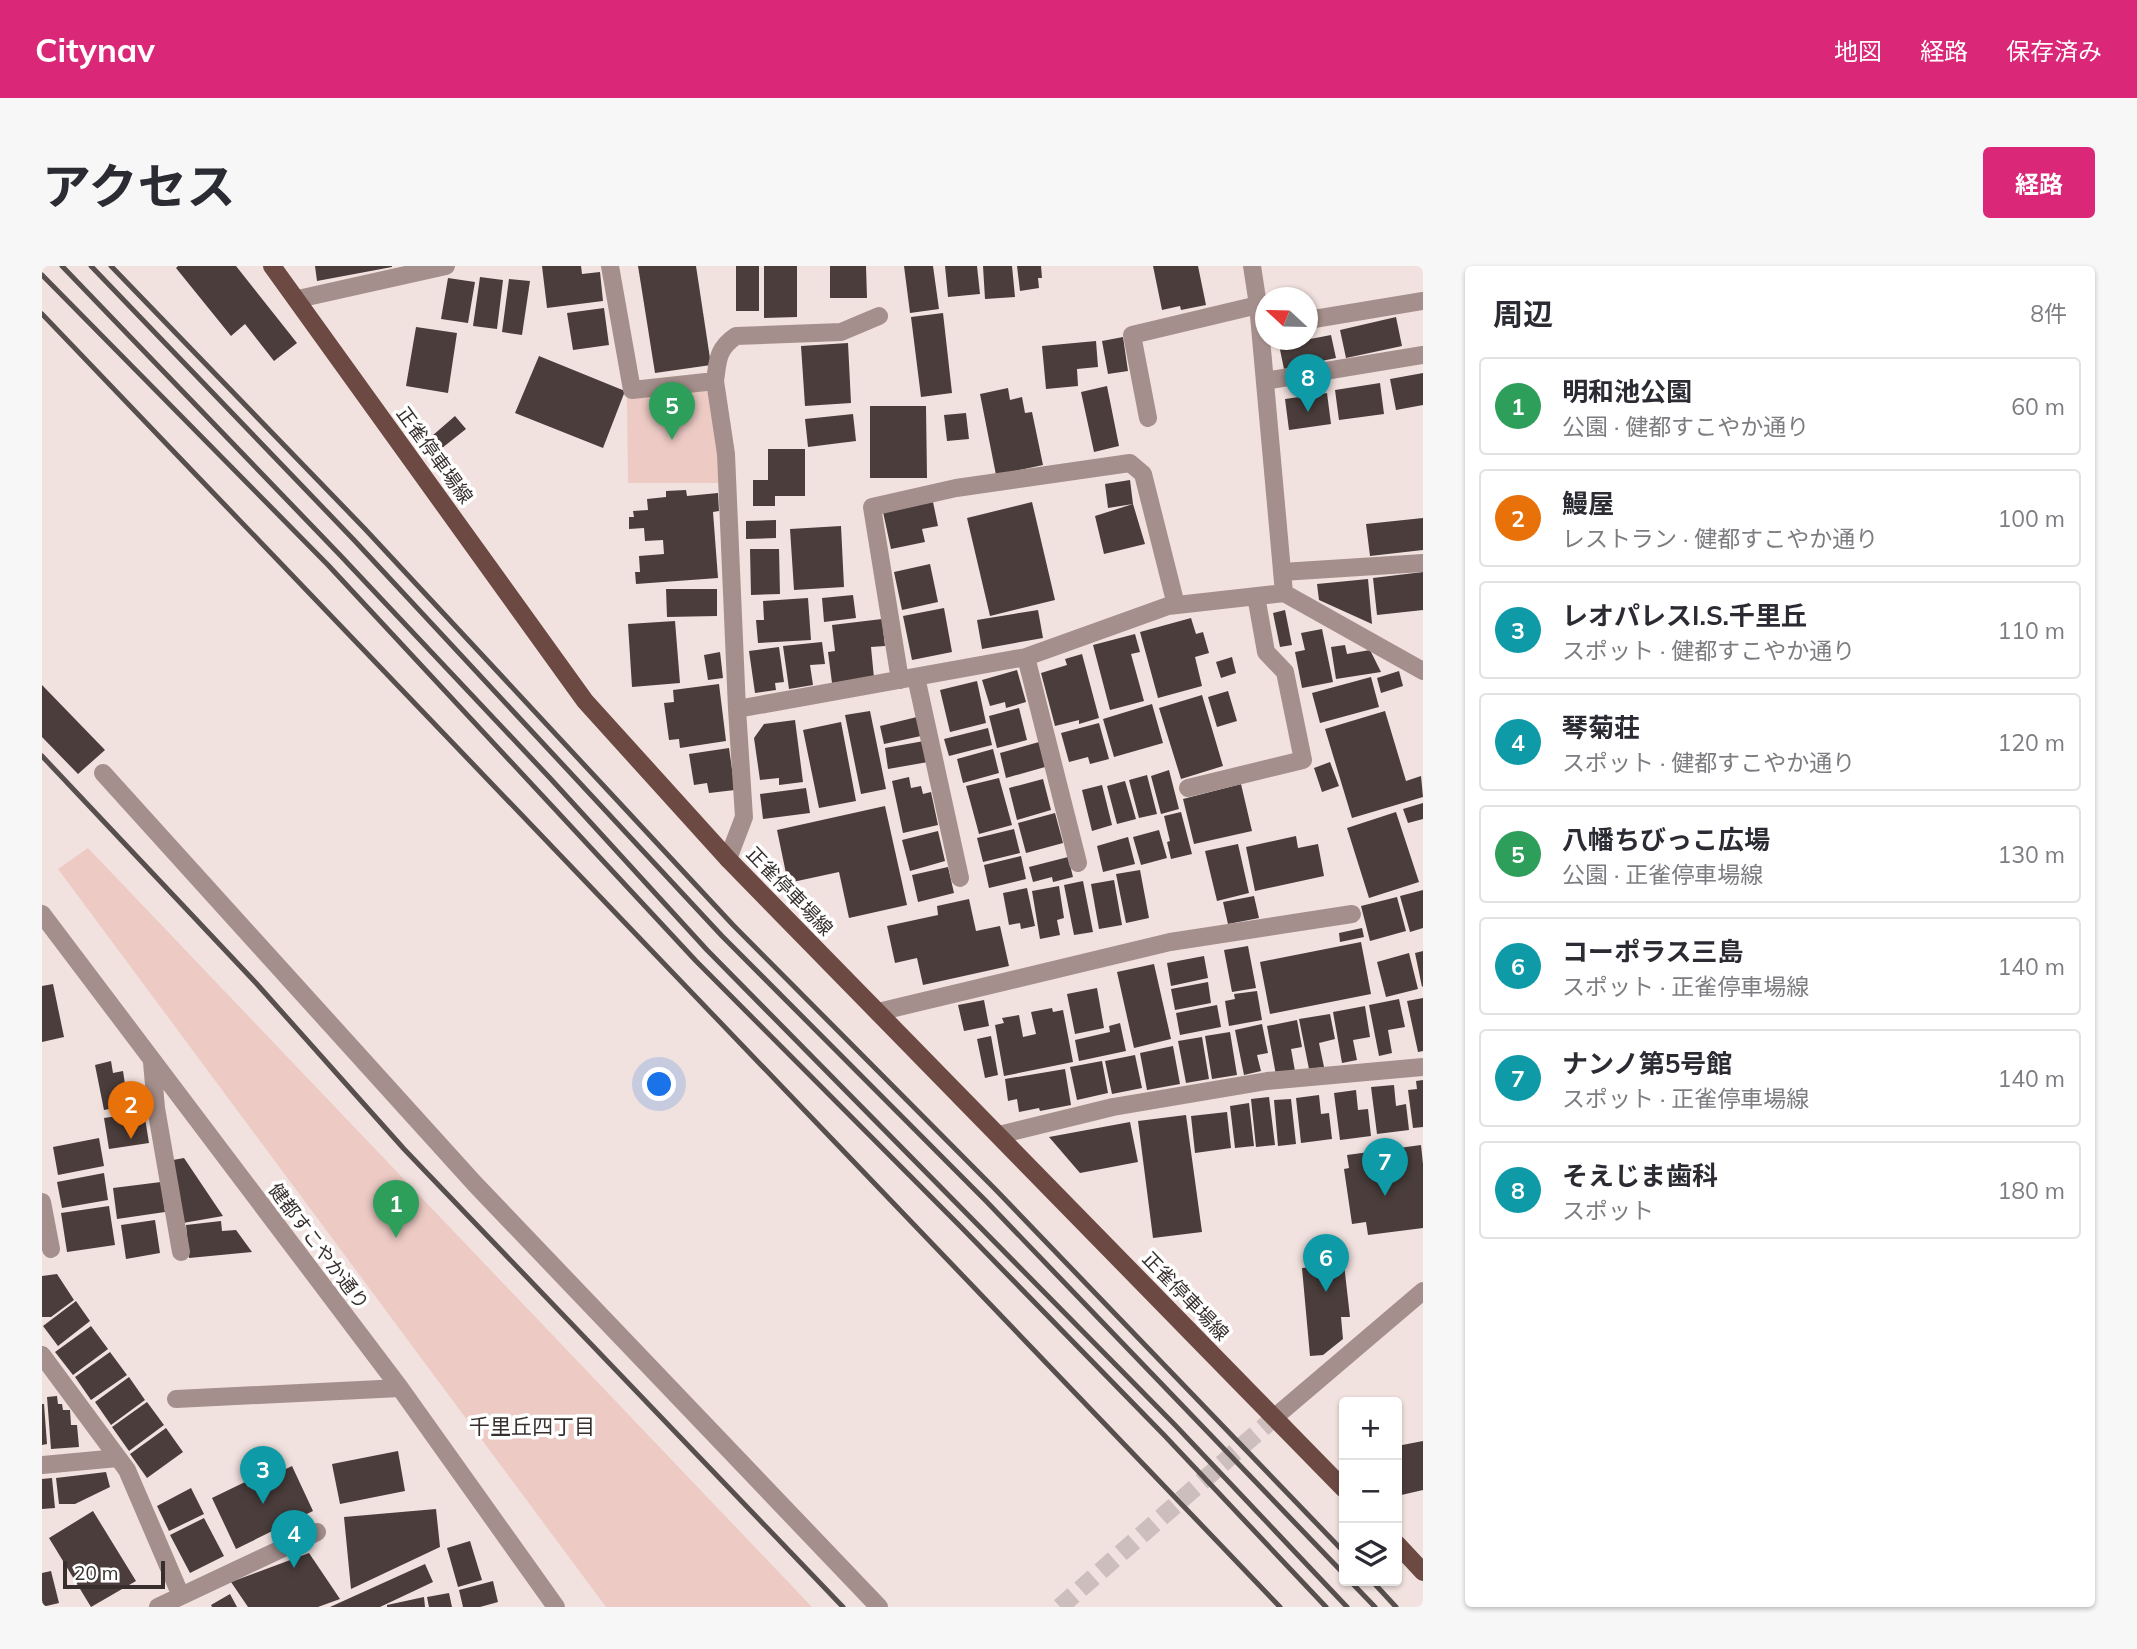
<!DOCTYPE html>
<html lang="ja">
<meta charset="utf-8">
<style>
:root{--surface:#fff;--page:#f7f7f7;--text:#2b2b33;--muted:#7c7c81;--line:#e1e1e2;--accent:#db2777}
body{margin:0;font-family:Mulish,"Noto Sans JP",sans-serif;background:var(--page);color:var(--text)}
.controls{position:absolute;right:21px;bottom:21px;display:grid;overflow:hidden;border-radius:7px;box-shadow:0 2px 5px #0004}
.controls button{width:63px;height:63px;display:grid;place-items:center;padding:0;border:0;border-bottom:2px solid var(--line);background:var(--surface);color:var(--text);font:35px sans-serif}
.compass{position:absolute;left:1213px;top:21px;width:63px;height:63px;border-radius:50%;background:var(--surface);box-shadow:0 2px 5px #0004;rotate:292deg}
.scale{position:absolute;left:21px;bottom:18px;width:102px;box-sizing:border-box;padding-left:7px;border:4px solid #362f2e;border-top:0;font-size:19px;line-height:24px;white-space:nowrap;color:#362f2e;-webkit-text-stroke:5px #fff;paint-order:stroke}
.you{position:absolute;left:618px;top:819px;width:24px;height:24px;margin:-18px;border:5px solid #fff;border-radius:50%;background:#1a73e8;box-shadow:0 0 0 10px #1a73e833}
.badge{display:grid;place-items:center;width:46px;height:46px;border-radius:50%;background:var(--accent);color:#fff;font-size:23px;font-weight:700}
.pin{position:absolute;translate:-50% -58px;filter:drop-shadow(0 2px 4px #0008)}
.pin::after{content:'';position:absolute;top:37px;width:24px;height:21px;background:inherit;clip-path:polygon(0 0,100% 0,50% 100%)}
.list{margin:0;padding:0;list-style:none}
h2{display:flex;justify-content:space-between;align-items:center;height:91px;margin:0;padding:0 28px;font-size:30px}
h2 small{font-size:23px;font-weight:400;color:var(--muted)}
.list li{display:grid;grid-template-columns:46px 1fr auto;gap:21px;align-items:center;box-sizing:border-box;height:98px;margin:0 14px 14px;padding:0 14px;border:2px solid var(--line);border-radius:7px}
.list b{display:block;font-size:26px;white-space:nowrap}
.list p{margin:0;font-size:23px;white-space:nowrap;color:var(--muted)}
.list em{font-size:23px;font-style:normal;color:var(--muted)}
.icon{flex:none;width:38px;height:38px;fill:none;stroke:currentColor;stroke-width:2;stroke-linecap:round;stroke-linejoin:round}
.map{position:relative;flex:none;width:1381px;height:1341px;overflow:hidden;border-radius:7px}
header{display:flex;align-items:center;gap:42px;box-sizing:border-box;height:98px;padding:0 35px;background:var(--accent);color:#fff}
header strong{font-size:33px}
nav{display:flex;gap:38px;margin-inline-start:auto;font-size:24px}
.intro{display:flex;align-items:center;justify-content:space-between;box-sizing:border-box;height:168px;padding:0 42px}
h1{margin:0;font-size:49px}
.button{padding:18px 32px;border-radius:7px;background:var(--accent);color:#fff;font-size:24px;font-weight:700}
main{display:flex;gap:42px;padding:0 42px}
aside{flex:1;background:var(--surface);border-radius:7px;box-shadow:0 2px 5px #0004}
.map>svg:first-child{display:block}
.green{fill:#edcac4}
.building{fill:#4a3d3b}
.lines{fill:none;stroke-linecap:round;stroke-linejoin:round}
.minor-tunnel{stroke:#ccbebc;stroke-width:18;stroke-dasharray:18 9;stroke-linecap:butt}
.minor{stroke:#a58f8c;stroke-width:18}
.major{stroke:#6d4944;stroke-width:18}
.rail{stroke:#574f4d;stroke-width:5}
.labels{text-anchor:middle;stroke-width:7;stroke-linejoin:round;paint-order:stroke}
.street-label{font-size:19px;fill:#362f2e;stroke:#fff}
.neighbourhood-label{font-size:21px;fill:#362f2e;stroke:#fff}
</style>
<header>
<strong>Citynav</strong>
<nav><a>地図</a><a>経路</a><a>保存済み</a></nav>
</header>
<div class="intro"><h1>アクセス</h1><a class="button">経路</a></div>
<main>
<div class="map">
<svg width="1381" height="1341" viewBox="0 0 1381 1341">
<rect width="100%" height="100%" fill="#f2e2df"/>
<path class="green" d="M667,122L679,217H586L585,132Z
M46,582L770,1341H564L16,603Z"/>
<path class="building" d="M136,0H194L255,77L232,95L203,58L189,70L134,2Z
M273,0H350V1L275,15Z
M500,0H539L540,8L558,6L561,35L505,42Z
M596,0H654L669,99L613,107Z
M694,0H717V45H694Z
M722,0H755V51L722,52Z
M788,0H824L825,32H788Z
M862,0H891L897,43L868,47Z
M903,0H935L938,28L906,31Z
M941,0H970L973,31L943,33Z
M975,0H999L1000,12H996L997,22L978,25Z
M1111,0H1156L1164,39L1139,44L1138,40L1120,44Z
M438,11L461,14L455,63L431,60Z
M406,12L433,16L426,57L399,53Z
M467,13L488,15L480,69L460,66Z
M562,42L567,79L531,84L525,47Z
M901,47L910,127L879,131L869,51Z
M1354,51L1360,80L1304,92L1298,64Z
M374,61L415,67L406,127L364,120Z
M1289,69L1294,92L1242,103L1237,79Z
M1081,71L1086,105L1066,108L1060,75Z
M1054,75L1056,101L1035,103L1036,120L1004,123L1000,80Z
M806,77L809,137L763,140L759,80Z
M497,90L583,125L561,182L473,147Z
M1381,107V139L1354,144L1348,113Z
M1338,117L1342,148L1297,154L1293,124Z
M1065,120L1077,180L1052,186L1039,126Z
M966,122L968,134L980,131L983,147L990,146L1001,199L954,209L938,128Z
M1285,127L1289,158L1247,164L1243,133Z
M828,140H884L885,212H828Z
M924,147L927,173L905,175L902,149Z
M811,148L814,175L766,181L763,153Z
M413,150L424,163L400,182L390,170Z
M726,183H763V230H733V240H711V214H726Z
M1088,214L1091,238L1066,242L1063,218Z
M644,224L645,230L676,227L677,245L671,246L676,312L594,318L593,306H598L597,290L622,288L621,274L603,275L602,262L587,263V251H592L591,245L606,244L605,233L624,231V225Z
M891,236L896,260L880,263L883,276L849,283L841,246Z
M990,236L1013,334L948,350L925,252Z
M1091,238L1103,278L1062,288L1053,250Z
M1381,252V284L1328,290L1324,258Z
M734,254V272L704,273V255Z
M799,260L802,321L752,324L748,263Z
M708,283H737L738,328L709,329Z
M888,298L896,336L860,344L852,306Z
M1381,306V344L1335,349L1331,312Z
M1326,313L1330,358L1277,334L1275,318Z
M624,323H675V350L625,351Z
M811,329L814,352L782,356L780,332Z
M766,332L769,374L716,377L714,354H722L721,335Z
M902,342L910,386L870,394L861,350Z
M996,344L1001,372L940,383L935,354Z
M1243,344L1250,379L1238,381L1231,347Z
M1149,352L1154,368L1161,366L1167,387L1153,391L1160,420L1116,432L1098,366Z
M840,353L843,380L829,381L832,412L790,417L786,386L793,385L790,359Z
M633,355L638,417L590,421L586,358Z
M1280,363L1291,416L1260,422L1253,386L1263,384L1259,367Z
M1093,368L1098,386L1089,388L1102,435L1068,444L1051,379Z
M780,376L783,398L768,399L771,419L747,423L741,380Z
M1303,379L1305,388L1328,384L1339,406L1294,413L1289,381Z
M737,381L742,416L733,417L734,424L713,427L707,385Z
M678,386L681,412L666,414L662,389Z
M1040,388L1057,452L1037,458V454L1013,460L999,407L1025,399L1023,393Z
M1190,391L1194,407L1179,412L1174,396Z
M975,404L984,436L964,442L963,436L948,440L940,414Z
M1357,405L1361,420L1339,427L1335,412Z
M1329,411L1337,441L1278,457L1270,427Z
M935,415L944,457L908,466L898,424Z
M677,418L684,475L638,482L637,473L627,474L622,437L632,436L631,424Z
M0,419L63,484L36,508L0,471Z
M1186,425L1195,455L1175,461L1166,431Z
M1160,429L1181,500L1139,513L1117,442Z
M1110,438L1121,477L1072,491L1061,453Z
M977,442L985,474L955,482L947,450Z
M828,445L844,523L819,528L803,449Z
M1343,445L1364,515L1379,510L1381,531L1310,552L1283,463Z
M875,451L879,470L842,478L838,460Z
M753,454L761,516L737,519V512L718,514L712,472L722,458Z
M799,456L814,535L777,542L761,464Z
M1057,457L1067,493L1048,498L1046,491L1027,496L1019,467Z
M946,462L950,479L907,490L902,473Z
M882,475L886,496L846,503L843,482Z
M997,476L1003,501L964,512L958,487Z
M687,482L693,524L667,527L665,517L652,519L647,488Z
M951,483L957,507L921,517L915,493Z
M1288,496L1297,520L1280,526L1272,502Z
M1127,504L1137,543L1119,548L1109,510Z
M1105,509L1115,548L1097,552L1087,514Z
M867,511L869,522L879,520L881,528L889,526L896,559L861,567L850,515Z
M957,512L970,559L937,568L924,520Z
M1001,513L1009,544L975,554L967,522Z
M1083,515L1094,553L1075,558L1065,520Z
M1199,518L1210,565L1152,578L1141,533Z
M1060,519L1070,559L1050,565L1040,524Z
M764,522L768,547L721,553L718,528Z
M1381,537V553L1366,557L1361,543Z
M843,540L865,639L807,652L797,606L746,617L735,564Z
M1139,546L1150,588L1129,593L1125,576L1128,575L1122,550Z
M1354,546L1377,616L1327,632L1305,562Z
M1013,547L1021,577L984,587L976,557Z
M972,563L978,587L941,596L935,572Z
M1117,564L1125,592L1099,599L1091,571Z
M896,565L903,595L868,605L860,574Z
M1254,570L1256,582L1276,578L1282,610L1213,625L1204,581Z
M1086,571L1093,598L1061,606L1055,580Z
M1196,578L1207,627L1175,635L1163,585Z
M979,590L984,613L947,622L942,599Z
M1026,591L1031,611L1011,616L1010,611L991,616L987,601Z
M906,601L912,627L876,636L870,609Z
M1098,604L1107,652L1084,657L1074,608Z
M1072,614L1080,659L1057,663L1049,618Z
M1041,615L1051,666L1032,669L1022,619Z
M1017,620L1022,652L1015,654L1018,669L998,673L990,625Z
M985,622L993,660L979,663L978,657L967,659L961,627Z
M1381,624V662L1368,666L1358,630Z
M1212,630L1217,652L1186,658L1181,636Z
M1355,631L1364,665L1328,675L1319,640Z
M927,633L934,665L958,660L967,700L881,719L875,692L853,697L845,660L896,649L895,640Z
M1320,662L1322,671L1298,676L1297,667Z
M1319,676L1329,728L1228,748L1218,696Z
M1206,680L1214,722L1190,726L1182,684Z
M1381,685V720L1380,721L1373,687Z
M1367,687L1376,723L1344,731L1335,696Z
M1162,690L1166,712L1129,720L1125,697Z
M1112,698L1129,773L1092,782L1075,706Z
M1166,716L1169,737L1133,744L1129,723Z
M11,718L22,771L0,776V720Z
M1055,722L1062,762L1033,768L1025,728Z
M1215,725L1220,754L1187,760L1183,735L1193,733L1192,728Z
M1381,732V785L1376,786L1365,735Z
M1357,733L1363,761L1346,764L1350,787L1337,790L1327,739Z
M942,734L947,760L922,765L916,739Z
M1175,739L1179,761L1138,769L1134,747Z
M1323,740L1328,771L1311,774L1315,794L1300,797L1291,746Z
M1010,742L1011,746L1021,744L1031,796L962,810L953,759L962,757L960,752L977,749L981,771L994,768L989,746Z
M1288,748L1293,773L1277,777L1282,801L1267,803L1257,753Z
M1255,754L1260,781L1249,783L1253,805L1234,809L1225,760Z
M1078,757L1084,785L1037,795L1033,774L1068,766L1067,760Z
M1220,758L1226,787L1215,789L1219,805L1202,809L1193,764Z
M1188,766L1195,809L1170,813L1163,770Z
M949,770L956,809L943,812L935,773Z
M1160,771L1167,813L1144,817L1136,775Z
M1131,780L1138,818L1105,824L1098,787Z
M1093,789L1100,822L1070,828L1063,795Z
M69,795L71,807L81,805L83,818L90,817L94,838L62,844L53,799Z
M1060,795L1066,827L1035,834L1028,801Z
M1023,803L1029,839L998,845L997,842L977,846L975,833L966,835L963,813Z
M1381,814V861L1371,862L1366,824L1375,823L1374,815Z
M1352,819L1354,840L1364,838L1367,864L1335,868L1329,821Z
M1314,824L1316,844L1326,843L1329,870L1298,874L1292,827Z
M1277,829L1279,848L1287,847L1290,873L1259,877L1254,832Z
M1227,831L1233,879L1214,881L1209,833Z
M1249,833L1254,878L1236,880L1232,834Z
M1207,837L1212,880L1193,882L1188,840Z
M102,846L107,877L67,883L62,852Z
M1185,846L1189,882L1153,887L1149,850Z
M1144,849L1160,966L1111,972L1096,855Z
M1088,856L1096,896L1038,907L1007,871Z
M57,872L62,900L16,909L11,881Z
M1379,879L1381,898V962L1326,969L1324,956L1310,958L1302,903L1307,902L1305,889Z
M142,892L181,950L141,957L131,894Z
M62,907L66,934L20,942L15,916Z
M119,916L123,946L75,953L71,922Z
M67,940L73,979L25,986L19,947Z
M113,954L118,987L84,993L79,959Z
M179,955L180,965L194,964L210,986L147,992L144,959Z
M1302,998L1308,1051H1299L1301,1073L1281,1089L1268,1090L1260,1002Z
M15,1008L32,1034L9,1051H0V1010Z
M34,1035L48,1055L16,1080L1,1060Z
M49,1060L66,1083L31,1109L13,1086Z
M68,1086L85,1109L49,1134L33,1111Z
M87,1111L103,1134L69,1159L53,1136Z
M15,1130L16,1138H20L21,1144H28L29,1159H35L37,1181L9,1183L5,1131Z
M105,1136L122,1159L87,1185L70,1161Z
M0,1138H2L5,1178L0,1179Z
M124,1162L141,1186L105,1212L88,1188Z
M1381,1175V1224L1355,1230V1180Z
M356,1185L363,1225L298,1238L290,1198Z
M250,1200L271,1245L194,1283L170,1232L203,1216L206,1221Z
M64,1206L68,1221L33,1238H17L14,1212Z
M10,1212L13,1242L0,1243V1213Z
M149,1222L162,1248L127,1265L115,1240Z
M394,1243L398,1281L309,1323L302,1251Z
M51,1245L94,1315L49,1341L7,1272Z
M162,1252L182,1290L148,1307L128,1269Z
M428,1275L440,1314L416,1321L405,1282Z
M267,1287L298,1333L276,1341H206L189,1316Z
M383,1298L391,1316L338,1341H288Z
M9,1305L17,1337L0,1341V1307Z
M451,1315L456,1336L438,1341H421L417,1324Z
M407,1327L410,1341H387L385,1331Z
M188,1328L195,1341H170L169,1339Z
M382,1331L383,1341H345V1339Z"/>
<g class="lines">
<path class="minor-tunnel" d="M1018,1341L1233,1151"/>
<path class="minor" d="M568,0L590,124L673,115L684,188L695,443
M1210,0L1216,39L1242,327
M256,33L404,0
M1266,54L1381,35
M673,115C676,94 675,83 694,70L799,66L837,50
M1223,115L1381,89
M1106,152L1090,69L1216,39
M1240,306L1381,297
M984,391L1036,597
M874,411L918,612
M858,414L830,241L914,222L1088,197L1101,208L1134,339
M61,507L433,918L837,1341
M1146,522L1261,494L1243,406L1224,386L1214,330
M686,593L702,551L695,443L984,391L1126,340L1242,327L1381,405
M0,648L358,1122L514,1341
M836,746L1128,676L1310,648
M110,796L114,842L139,986
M957,869L1071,841L1225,815L1381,801
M0,936L9,983
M0,1089L85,1204L139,1330
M134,1133L358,1122
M1233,1151L1381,1025
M0,1199L76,1192
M116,1341L275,1266"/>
<path class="major" d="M230,0L543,435L686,593L1302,1223
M1355,1278L1381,1306"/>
<path class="rail" d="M20,0L297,288L507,511L665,684L1133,1159L1305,1341
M49,0L312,274L680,670L944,935L1302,1308
M69,0L323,263L691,659L954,924L1302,1286
M0,9L286,299L654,695L918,960L1122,1169L1284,1341
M0,48L1238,1341
M0,490L214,717L362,883L801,1341
M1308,1315L1333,1341
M1330,1315L1354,1341"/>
</g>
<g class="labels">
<g class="street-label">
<text transform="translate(393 189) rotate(54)" y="7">正雀停車場線</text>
<text transform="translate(748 625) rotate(46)" y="7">正雀停車場線</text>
<text transform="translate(277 980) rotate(53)" y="7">健都すこやか通り</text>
<text transform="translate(1144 1030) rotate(46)" y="7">正雀停車場線</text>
</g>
<g class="neighbourhood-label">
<text x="490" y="1168">千里丘四丁目</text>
</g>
</g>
</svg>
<div class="controls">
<button>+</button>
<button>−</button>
<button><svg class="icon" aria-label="layers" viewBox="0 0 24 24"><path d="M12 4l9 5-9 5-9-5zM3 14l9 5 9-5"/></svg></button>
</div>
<svg class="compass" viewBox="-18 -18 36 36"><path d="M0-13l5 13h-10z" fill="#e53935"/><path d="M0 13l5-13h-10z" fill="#7c7c81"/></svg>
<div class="scale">20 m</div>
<div class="you"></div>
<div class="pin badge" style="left:354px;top:972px;background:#2e9e5b">1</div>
<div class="pin badge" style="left:89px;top:873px;background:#e8710a">2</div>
<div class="pin badge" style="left:221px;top:1238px;background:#0f9aa8">3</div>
<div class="pin badge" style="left:252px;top:1302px;background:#0f9aa8">4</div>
<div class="pin badge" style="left:630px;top:174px;background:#2e9e5b">5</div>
<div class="pin badge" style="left:1284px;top:1026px;background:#0f9aa8">6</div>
<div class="pin badge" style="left:1343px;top:930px;background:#0f9aa8">7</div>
<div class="pin badge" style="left:1266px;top:146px;background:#0f9aa8">8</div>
</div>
<aside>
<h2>周辺<small>8件</small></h2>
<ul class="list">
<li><span class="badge" style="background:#2e9e5b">1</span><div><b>明和池公園</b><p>公園 · 健都すこやか通り</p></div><em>60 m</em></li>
<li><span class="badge" style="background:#e8710a">2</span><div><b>鰻屋</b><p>レストラン · 健都すこやか通り</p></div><em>100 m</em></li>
<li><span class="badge" style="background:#0f9aa8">3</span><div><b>レオパレスI.S.千里丘</b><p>スポット · 健都すこやか通り</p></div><em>110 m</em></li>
<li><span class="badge" style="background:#0f9aa8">4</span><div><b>琴菊荘</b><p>スポット · 健都すこやか通り</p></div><em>120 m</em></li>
<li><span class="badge" style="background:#2e9e5b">5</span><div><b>八幡ちびっこ広場</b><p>公園 · 正雀停車場線</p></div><em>130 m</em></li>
<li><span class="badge" style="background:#0f9aa8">6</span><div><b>コーポラス三島</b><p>スポット · 正雀停車場線</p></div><em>140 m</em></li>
<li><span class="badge" style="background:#0f9aa8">7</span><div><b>ナンノ第5号館</b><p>スポット · 正雀停車場線</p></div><em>140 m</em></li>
<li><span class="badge" style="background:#0f9aa8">8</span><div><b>そえじま歯科</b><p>スポット</p></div><em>180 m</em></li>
</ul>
</aside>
</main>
